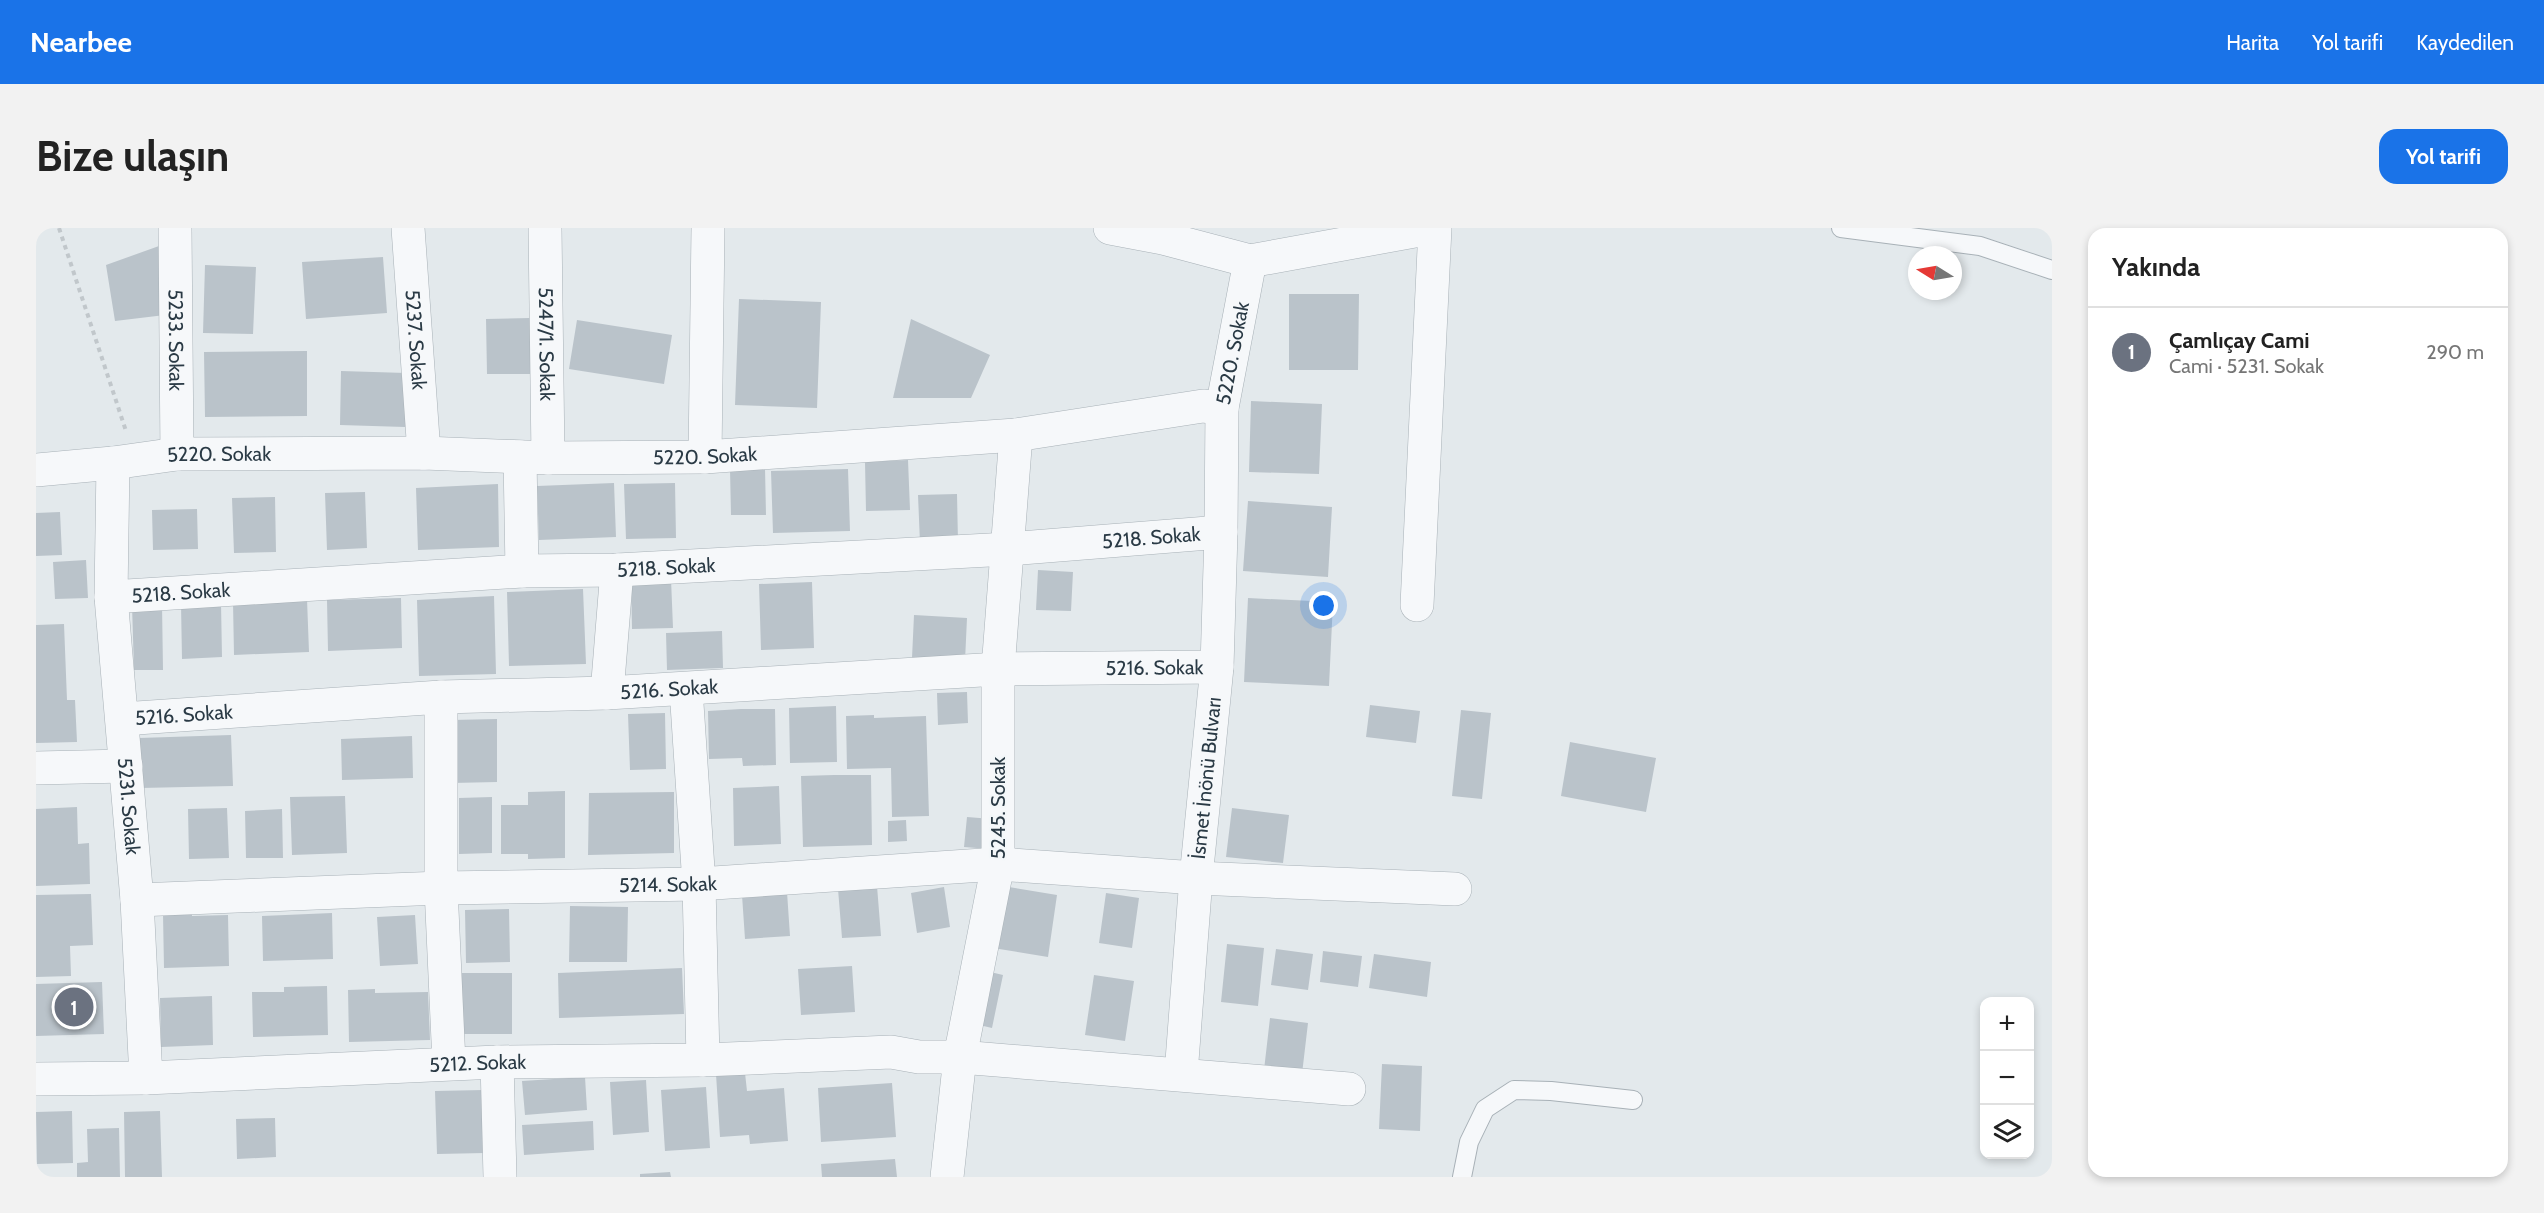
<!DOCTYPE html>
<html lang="tr">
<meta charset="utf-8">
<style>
:root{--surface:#fff;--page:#f2f2f2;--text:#222;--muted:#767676;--line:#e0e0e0;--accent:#1a73e8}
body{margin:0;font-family:Cabin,sans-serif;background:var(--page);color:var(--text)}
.controls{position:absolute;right:18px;bottom:18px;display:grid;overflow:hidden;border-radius:12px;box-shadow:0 3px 9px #0003}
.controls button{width:54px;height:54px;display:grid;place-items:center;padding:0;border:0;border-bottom:2px solid var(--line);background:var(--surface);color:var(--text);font:30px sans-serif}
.compass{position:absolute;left:1872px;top:18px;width:54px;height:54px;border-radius:50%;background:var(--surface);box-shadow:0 3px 9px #0003;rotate:281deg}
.you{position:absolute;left:1288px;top:378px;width:21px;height:21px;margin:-15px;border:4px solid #fff;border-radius:50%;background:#1a73e8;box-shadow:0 0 0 9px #1a73e833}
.badge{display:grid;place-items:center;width:39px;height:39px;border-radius:50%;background:var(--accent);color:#fff;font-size:20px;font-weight:700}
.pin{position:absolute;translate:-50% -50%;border:3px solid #fff;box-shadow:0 2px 6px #0006}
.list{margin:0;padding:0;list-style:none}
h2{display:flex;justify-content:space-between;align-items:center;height:78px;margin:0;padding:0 24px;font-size:26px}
h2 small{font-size:20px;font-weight:400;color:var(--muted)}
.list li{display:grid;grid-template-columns:39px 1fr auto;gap:18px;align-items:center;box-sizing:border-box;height:90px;padding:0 24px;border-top:2px solid var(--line)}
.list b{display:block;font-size:22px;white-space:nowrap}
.list p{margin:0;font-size:20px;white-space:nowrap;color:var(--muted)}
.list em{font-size:20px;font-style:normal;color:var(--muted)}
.icon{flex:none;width:33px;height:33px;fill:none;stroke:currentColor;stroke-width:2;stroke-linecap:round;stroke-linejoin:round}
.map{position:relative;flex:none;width:2016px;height:949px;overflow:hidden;border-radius:18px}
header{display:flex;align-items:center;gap:36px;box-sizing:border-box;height:84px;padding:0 30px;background:var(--accent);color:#fff}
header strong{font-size:28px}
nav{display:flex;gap:33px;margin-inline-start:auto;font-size:21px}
.intro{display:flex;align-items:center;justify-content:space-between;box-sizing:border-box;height:144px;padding:0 36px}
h1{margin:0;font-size:42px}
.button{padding:15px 27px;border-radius:18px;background:var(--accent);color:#fff;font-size:21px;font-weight:700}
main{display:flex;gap:36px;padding:0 36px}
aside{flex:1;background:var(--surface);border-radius:18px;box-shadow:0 3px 9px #0003}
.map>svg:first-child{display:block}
.building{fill:#bac3ca}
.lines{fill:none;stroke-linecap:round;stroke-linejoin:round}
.service-casing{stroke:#a8b1b7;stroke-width:20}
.minor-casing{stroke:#a8b1b7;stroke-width:34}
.path{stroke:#c1c7cb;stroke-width:4;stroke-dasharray:4.5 4.5;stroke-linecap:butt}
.service{stroke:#f6f8fa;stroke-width:18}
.minor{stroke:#f6f8fa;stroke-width:33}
.labels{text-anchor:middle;stroke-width:4.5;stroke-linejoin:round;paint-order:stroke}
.street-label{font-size:20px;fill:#2a3a45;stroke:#f3f7f9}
</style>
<header>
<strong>Nearbee</strong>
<nav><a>Harita</a><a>Yol tarifi</a><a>Kaydedilen</a></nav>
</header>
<div class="intro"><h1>Bize ulaşın</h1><a class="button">Yol tarifi</a></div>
<main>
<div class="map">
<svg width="2016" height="949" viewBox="0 0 2016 949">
<rect width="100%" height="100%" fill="#e3e9ec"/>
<path class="building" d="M123,18L129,87L79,93L70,37Z
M347,29L351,85L270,91L266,34Z
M169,37L220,39L217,106L167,105Z
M1253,66H1323L1322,142H1253Z
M703,71L785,74L781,180L699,177Z
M494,90L495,146H451L450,91Z
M875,91L954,127L935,170H857Z
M541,92L636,107L628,156L533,141Z
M271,123V188L169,189L168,124Z
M305,143L370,145L369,199L304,197Z
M1215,173L1286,176L1283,246L1213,244Z
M872,232L874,282L830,283L829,234Z
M729,240L730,287H695L694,241Z
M812,241L814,303L737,305L735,243Z
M578,255L580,309L503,312L501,258Z
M639,255L640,310L590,311L588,256Z
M462,256L463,319L382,322L380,260Z
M329,264L331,320L291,322L289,265Z
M921,266L922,314L884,315L882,267Z
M239,269L240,324L198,325L196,270Z
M1212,273L1296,279L1292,349L1207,343Z
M161,281L162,321L117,322L116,282Z
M24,284L26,327L0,328V285Z
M50,332L52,370L19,371L17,334Z
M1002,342L1037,344L1035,383L1000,382Z
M635,351L637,400L596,401L595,352Z
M776,354L778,420L725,422L723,356Z
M547,361L550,436L473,438L471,364Z
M458,368L460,446L383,448L381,372Z
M365,370L366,420L292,423L291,372Z
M1212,370L1297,374L1293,458L1208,454Z
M271,371L273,424L198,427L197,374Z
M185,375L186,429L146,431L145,376Z
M126,376L127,442H98L96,377Z
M878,387L931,390L929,433L876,430Z
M28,396L31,472H39L41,514L0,515V397Z
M686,403L687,440L631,442L630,405Z
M931,464L932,495L902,497L901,465Z
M1334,477L1384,483L1380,515L1330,509Z
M800,478L801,534L754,535L753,480Z
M705,481H739L740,537L707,538L706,530L673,531L672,483Z
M1425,482L1455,485L1446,571L1416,568Z
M629,485L630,541L594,542L592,486Z
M838,487V490L890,488L893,588L856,589L855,540L811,541L810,488Z
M461,491V554L416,555V492Z
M195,507L197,558L104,560L103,510Z
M376,508L377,550L306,552L305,511Z
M1534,514L1620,530L1610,584L1525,568Z
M798,547H835L836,617L767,619L765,548Z
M743,558L745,616L698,618L697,560Z
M529,563V630L492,631V626H465V577H492V564Z
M638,564V625L552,627L553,565Z
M309,568L311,625L256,627L254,569Z
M456,569V625L423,626V570Z
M41,579L42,616L53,615L54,656L0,658V581Z
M191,580L193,630L153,631L152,581Z
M1196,580L1253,587L1247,635L1190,629Z
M246,581L247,630H210L209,583Z
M931,589L956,591L954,621L928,619Z
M870,592L871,613L852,614V593Z
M841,658L845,708L806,710L802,661Z
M967,658L1021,667L1012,729L957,720Z
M908,659L914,699L881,705L875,665Z
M751,664L754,708L709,711L706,667Z
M1070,665L1103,670L1096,720L1063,715Z
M55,666L57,717L34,718L35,748L0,749V667Z
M534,678L592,679L591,734H533Z
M473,681L474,734L430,735L429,682Z
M156,685V688L192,687L193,738L128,740L127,686Z
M296,685L297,731L227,733L226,688Z
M379,687L382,736L344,738L341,689Z
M1191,716L1228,720L1222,778L1185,774Z
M1240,721L1277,726L1272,762L1235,757Z
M1287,723L1326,728L1322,759L1284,754Z
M1338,726L1395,734L1391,769L1333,760Z
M816,738L819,784L765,787L762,741Z
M646,740L648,786L523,790L522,745Z
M946,742L967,747L956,800L935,795Z
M426,745H476V806H426Z
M1058,747L1098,753L1089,813L1049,807Z
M66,754L68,806L0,808V756Z
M291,758L292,807L217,809L216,764H248V759Z
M339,761V765L392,764L394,812L313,814L312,762Z
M176,768L177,817L125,819L124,770Z
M1234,790L1272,795L1266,846L1228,842Z
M1346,836L1386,838L1384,903L1343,901Z
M709,845L711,863L748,860L752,913L714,916L713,907L684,909L680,846Z
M549,849L551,882L489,887L486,853Z
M610,852L613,904L577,907L574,854Z
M856,855L860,909L785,914L782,860Z
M670,859L674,920L629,923L625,862Z
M448,862L449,925L401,926L399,863Z
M36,883L37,935L1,936L0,884Z
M124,883L126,949H89L88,884Z
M239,890L240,929L201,931L200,891Z
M557,893L558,922L488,927L486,897Z
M83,900L84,949H41V935L52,934L51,901Z
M859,931L861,949H786L785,936Z
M634,944L635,949H604V946Z"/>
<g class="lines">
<defs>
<path id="service" d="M1805,0L1944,18L2016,42
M1426,949L1433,914L1449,881L1478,862L1515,863L1597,872"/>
<g id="minor">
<path id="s1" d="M139,0L141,226"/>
<path id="s2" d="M372,0L388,225"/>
<path id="s3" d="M509,0L512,230"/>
<path d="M1074,0L1127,10L1214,33L1395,0"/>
<path d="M484,229L486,343"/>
<path d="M669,229L672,0"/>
<path id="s4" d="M77,235L75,369L101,672L110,850"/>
<path id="s5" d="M0,242L77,235L141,226L388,225L512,230L669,229L980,207L1167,178L1186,180L1214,33"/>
<path id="s6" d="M75,369L486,343L581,342L972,321L1185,304"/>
<path d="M1381,377L1399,0"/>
<path d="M650,461L663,656L667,832"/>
<path d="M571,465L581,342"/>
<path d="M405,469V660L413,835"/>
<path id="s7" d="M86,491L405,469L571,465L962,441L1181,439"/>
<path d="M0,540L90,538"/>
<path id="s8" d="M101,672L405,660L663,656L962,636L1160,650L1419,661"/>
<path d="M461,834L464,949"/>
<path id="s9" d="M1145,846L1160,650L1181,439L1185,304L1186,180"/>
<path id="s10" d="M0,851L110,850L461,834L667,832L855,824L883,829H924L1313,861"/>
<path d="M911,949L924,829L962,636V441L980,207"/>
</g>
</defs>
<use href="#service" class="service-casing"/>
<use href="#minor" class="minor-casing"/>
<path class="path" d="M23,0L90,203"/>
<use href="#service" class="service"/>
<use href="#minor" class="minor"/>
</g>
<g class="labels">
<g class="street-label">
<text dy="7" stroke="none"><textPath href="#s2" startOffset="112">5237. Sokak</textPath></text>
<text dy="7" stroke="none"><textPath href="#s1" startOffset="112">5233. Sokak</textPath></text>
<text dy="7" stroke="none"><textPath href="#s3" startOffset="116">5247/1. Sokak</textPath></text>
<text dy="7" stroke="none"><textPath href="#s5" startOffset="1246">5220. Sokak</textPath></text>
<text dy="7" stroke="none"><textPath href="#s5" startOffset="184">5220. Sokak</textPath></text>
<text dy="7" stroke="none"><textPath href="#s5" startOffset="670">5220. Sokak</textPath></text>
<text dy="7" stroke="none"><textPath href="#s6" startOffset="1042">5218. Sokak</textPath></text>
<text dy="7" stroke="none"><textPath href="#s6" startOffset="556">5218. Sokak</textPath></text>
<text dy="7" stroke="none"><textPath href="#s6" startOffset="70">5218. Sokak</textPath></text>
<text dy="7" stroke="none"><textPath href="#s7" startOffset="1034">5216. Sokak</textPath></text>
<text dy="7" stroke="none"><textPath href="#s7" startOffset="548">5216. Sokak</textPath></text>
<text dy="7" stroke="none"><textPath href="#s7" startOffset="62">5216. Sokak</textPath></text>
<text dy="7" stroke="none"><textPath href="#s9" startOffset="297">İsmet İnönü Bulvarı</textPath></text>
<text dy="7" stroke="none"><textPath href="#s4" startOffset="344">5231. Sokak</textPath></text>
<text transform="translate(962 580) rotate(-90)" y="7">5245. Sokak</text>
<text dy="7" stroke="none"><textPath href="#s8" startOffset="531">5214. Sokak</textPath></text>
<text dy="7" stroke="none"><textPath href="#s10" startOffset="442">5212. Sokak</textPath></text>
</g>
</g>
</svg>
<div class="controls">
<button>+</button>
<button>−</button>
<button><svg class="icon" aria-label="layers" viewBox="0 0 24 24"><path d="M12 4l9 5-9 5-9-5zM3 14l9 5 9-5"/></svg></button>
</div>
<svg class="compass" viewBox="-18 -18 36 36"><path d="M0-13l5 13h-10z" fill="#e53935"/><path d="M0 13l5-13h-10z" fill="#767676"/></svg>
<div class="you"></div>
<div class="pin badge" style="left:38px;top:779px;background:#6b7280">1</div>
</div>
<aside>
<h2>Yakında<small></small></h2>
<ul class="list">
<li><span class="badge" style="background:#6b7280">1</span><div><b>Çamlıçay Cami</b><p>Cami · 5231. Sokak</p></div><em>290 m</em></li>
</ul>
</aside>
</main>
